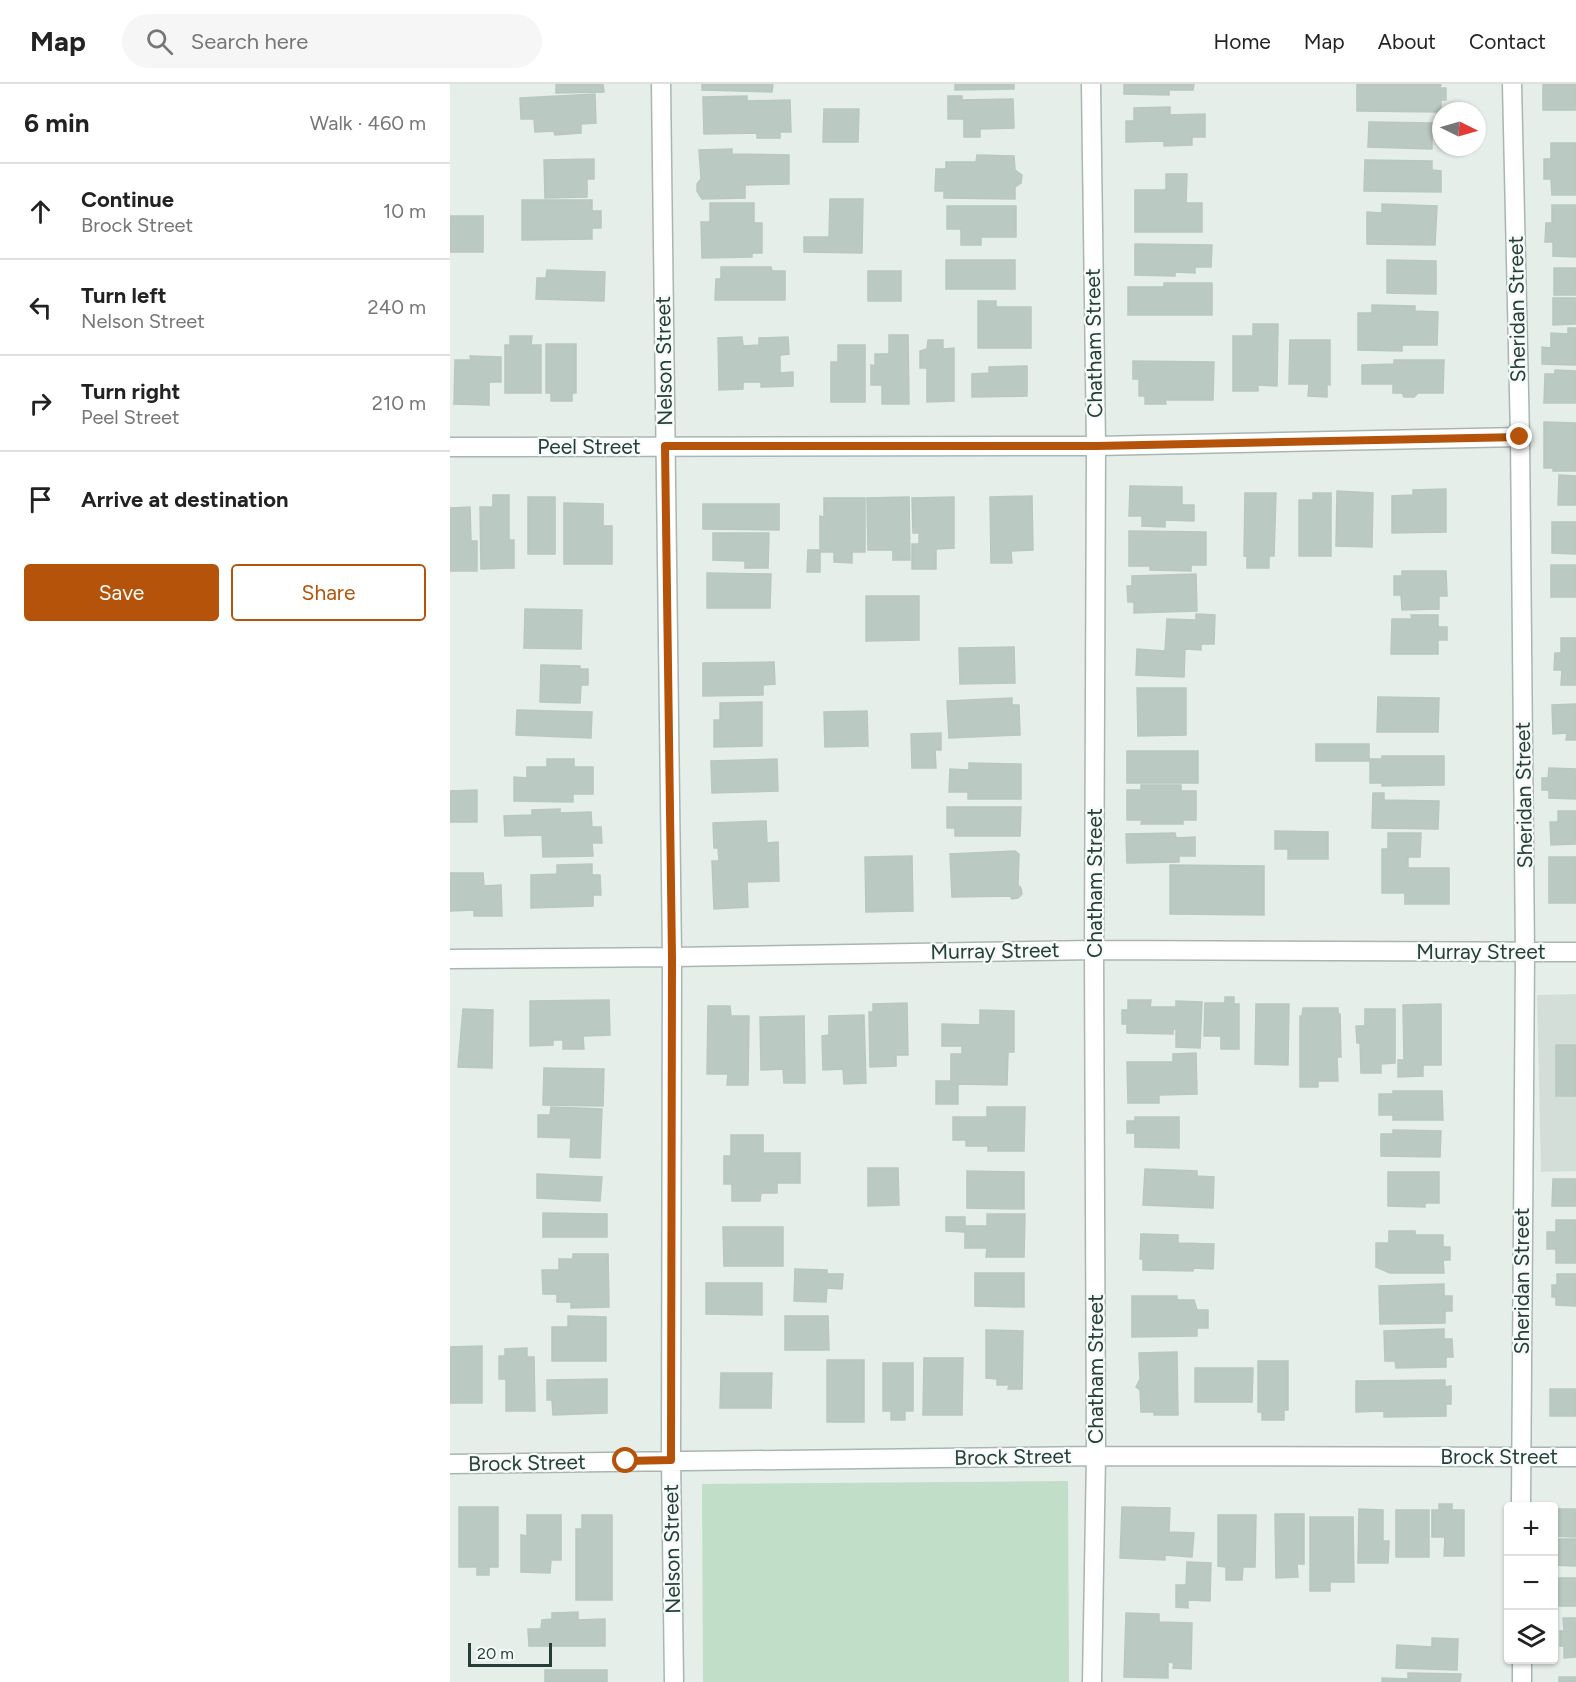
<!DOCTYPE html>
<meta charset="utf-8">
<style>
:root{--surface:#fff;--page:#f6f6f6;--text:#222;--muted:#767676;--line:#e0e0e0;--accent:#b45309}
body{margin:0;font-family:Figtree,sans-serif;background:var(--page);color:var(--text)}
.controls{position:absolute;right:18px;bottom:18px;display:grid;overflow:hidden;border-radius:6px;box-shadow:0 2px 4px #0004}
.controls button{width:54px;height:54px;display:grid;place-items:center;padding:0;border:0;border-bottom:2px solid var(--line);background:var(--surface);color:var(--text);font:30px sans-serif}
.compass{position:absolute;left:982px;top:18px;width:54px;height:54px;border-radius:50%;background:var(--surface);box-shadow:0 2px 4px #0004;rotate:95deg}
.scale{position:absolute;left:18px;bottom:15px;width:84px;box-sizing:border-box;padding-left:6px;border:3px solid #253f38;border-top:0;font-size:16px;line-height:21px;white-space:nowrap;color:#253f38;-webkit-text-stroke:4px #f6faf8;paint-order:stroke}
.stop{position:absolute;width:18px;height:18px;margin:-14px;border:4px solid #b45309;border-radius:50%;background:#fff}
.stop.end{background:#b45309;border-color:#fff;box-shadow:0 2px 6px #0008}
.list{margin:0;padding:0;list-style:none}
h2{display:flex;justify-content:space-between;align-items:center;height:78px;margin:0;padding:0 24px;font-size:26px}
h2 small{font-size:20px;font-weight:400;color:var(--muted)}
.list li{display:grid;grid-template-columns:39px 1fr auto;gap:18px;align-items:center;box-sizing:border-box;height:96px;padding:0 24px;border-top:2px solid var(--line)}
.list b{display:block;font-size:22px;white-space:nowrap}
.list p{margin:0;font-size:20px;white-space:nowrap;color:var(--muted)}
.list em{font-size:20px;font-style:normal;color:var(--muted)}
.actions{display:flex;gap:12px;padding:18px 24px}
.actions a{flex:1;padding:14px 0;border:2px solid var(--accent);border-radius:6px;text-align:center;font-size:21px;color:var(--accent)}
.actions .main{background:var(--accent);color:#fff}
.icon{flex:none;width:33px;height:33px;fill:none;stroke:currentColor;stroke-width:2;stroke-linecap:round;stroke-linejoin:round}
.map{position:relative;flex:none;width:1126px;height:1598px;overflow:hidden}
header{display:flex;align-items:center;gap:36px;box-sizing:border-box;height:84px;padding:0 30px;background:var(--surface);border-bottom:2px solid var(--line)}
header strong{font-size:28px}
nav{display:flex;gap:33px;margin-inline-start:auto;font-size:21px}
.search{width:420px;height:54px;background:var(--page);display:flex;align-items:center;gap:15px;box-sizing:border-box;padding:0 21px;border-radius:33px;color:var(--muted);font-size:22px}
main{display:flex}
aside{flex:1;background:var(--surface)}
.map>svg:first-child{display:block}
.built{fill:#d4ded9}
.green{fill:#c0dec8}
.building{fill:#bbc9c3;stroke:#b8c7c1;stroke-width:1.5}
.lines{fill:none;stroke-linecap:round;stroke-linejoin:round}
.minor-casing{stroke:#a8b6b1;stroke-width:21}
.minor{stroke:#fff;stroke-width:18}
.route{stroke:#b45309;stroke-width:8}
.labels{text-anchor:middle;stroke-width:4.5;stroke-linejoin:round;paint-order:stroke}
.street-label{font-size:21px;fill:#253f38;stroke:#f6faf8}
</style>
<header>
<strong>Map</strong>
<div class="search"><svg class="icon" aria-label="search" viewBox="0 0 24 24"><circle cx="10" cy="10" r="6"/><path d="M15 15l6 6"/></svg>Search here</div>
<nav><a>Home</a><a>Map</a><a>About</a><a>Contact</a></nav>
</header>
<main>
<aside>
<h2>6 min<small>Walk · 460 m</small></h2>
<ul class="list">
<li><svg class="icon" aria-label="ahead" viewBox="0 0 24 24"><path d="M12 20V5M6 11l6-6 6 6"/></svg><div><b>Continue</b><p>Brock Street</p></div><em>10 m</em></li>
<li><svg class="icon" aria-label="left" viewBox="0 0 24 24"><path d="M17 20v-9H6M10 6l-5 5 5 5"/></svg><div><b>Turn left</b><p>Nelson Street</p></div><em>240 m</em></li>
<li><svg class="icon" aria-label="right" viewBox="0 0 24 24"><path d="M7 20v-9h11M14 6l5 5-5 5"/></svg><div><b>Turn right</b><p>Peel Street</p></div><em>210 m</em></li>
<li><svg class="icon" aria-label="arrive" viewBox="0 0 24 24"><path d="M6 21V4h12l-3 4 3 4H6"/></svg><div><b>Arrive at destination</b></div></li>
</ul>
<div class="actions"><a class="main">Save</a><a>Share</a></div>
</aside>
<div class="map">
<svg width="1126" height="1598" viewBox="0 0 1126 1598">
<rect width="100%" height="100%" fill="#e6eeea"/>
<path class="built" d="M1126,910V1087L1091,1088L1087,911Z"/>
<path class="green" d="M618,1397L619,1598H253L252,1400Z"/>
<path class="building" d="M106,0H153L154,8L106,9Z
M252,0H323L322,8L252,6Z
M505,0H564V5L505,6Z
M674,0H744L743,6H719V11L674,10Z
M907,0H991L990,4H996V16H991V28L907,27Z
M1093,0H1126V26H1093Z
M145,10L146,39L131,40V49L105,51L104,47L85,48L84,35H71L70,14Z
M297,12V17L340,16L341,48H330V54H307V49L254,50L253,13Z
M498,12H512V16L563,15L564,44L530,45V53H514V35H498Z
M720,23V31L755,30V53H742V61L714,62V57L676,58V37H684V24Z
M374,25H409L408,58H373Z
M919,38L982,39V65L918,63Z
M1101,59H1126V111H1102L1101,95H1094V75H1101Z
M282,65V70L339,71V100L295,101V114L252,115L247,107V100L251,95L249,66Z
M527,71L564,72L565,86L572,91L571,99L565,103V115L494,114V107H485L486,85H496V78H526Z
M144,75V95H137V113L95,114L94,76Z
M915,76L982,77V86L991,87V108L914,107Z
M716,90H737L736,119H752V148H685V106H716Z
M380,115H413L412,169L354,168V153H379Z
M72,116H142V127H151V144H142V155L72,156Z
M260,119H304V139H312V169H302V173L252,174L251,138H260Z
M932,120L987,122L985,161L917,160V128L932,129Z
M1102,121H1126V173L1103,172V158H1095L1096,139H1102Z
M497,122H566V153H531V161H511V145H497Z
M0,132H33V168H0Z
M685,160L762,161L761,183H745V189L725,188V192L685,191Z
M496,176H565V205H496Z
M937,176L986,177V210L937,209Z
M271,183H321L322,187H335V216H265L266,195H271Z
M1104,184H1126V211H1104Z
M97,186L155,188L154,217L86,215L87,194H96Z
M418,187H451V217H418Z
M714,199H762V231H678V203H714Z
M1103,214H1126V240L1103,241Z
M528,217H546V223H581V264H528Z
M922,221L965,222V227L988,228L987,261H952V267L908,266V229H922Z
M803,240H828L827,302L808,301V307H783V252H803Z
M1118,244H1126V281L1092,280V263L1101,264V249L1118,250Z
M439,251H458L459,320H432V301H421V281L425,282V270H439Z
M60,252H82L81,261H91V309H55V261H60Z
M292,253L293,262L309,261V254L338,253L339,270L330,271V289L343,288V302L311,303V298H293V305L269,306L268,254Z
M478,256H493V265L504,264V317L477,318V284H470V267L477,265Z
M840,256H880V301L877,300V313L858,312L859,300H839Z
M96,260H126V309H122V317H101V309H96Z
M388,261H415V318H381V278H388Z
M20,272L51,273V298H39V321L4,320L5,276H21Z
M944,276H994L993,309H968L964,313H954L952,309H943V300H912V281L944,280Z
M683,277L764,278L763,316H715L716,320H695V312H689V295H683Z
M577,282V312L522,313V290L539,289V283Z
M1105,286L1126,287V319H1094L1095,290H1105Z
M1094,338L1126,339V387H1103V384H1094Z
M1109,391L1126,392V421H1108Z
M680,402L732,403V421H744V437L715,436V443L692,442V432H679Z
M996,405V448L942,449V412L963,411V406Z
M887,407L923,409L922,463L886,462Z
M795,409H826L824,472H819V484H797V472H794Z
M863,409H881V472H849V416H863Z
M43,411H59V456H64V484L31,485L30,423H43Z
M582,412L583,466L561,467L562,479H541L540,413Z
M78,413H105V470H78Z
M459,413L460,476H443V466H418L417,414Z
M504,413V464L486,465V485H462V460H469V449H463L462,414Z
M374,414H415V468H402V479L384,478V468H370V488H357L358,466H370V432L374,433Z
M114,419L153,420V442H162V480H114Z
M253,420H329V446L253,445Z
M20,423L21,457H27V487H0V424Z
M1102,438H1126V470L1102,469Z
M679,447L756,448V481H741V487L700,486V482H679Z
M263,449H319L318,484H295V477L263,476Z
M1101,481H1126V513H1101Z
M952,487H996L997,512H989V525L952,526L951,511H944V492H952Z
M257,489L321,490L320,524H257Z
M746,490L747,527L684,529V518H678L677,502H682V492Z
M416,512H469V556L416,557Z
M75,525L132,526L131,565L74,564Z
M746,530L765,531L764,560H751V566L735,565L734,593L686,591L687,565L715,567L717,535L746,536Z
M961,531H988V543H997V556H988V570H941L942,535H962Z
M1111,554H1126V601H1111L1112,586H1104L1105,569H1111Z
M564,563L565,599L510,600L509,564Z
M324,578L325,600L313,601V611L253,612V579Z
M91,581L130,582V585H138V601H131L130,619L90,618Z
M687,604H736V651L688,652Z
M928,613L989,614L988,648H927Z
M562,614V621H569L570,651L499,654L497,617Z
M312,618V662L264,663V636H270V619Z
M1126,620V656H1116L1117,649L1103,650L1102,621Z
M67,626L142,628L141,654L66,651Z
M417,627L418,662L375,663L374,628Z
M491,649V666H485L486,684H462L461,650Z
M866,660H919V677H866Z
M677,667H748V699H677Z
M932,672H994V701L932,702V699H920V675H932Z
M97,675H124V683H143V710H123V718L64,717V693L77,694V683H97Z
M327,675L328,707L262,709L261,677Z
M519,679L571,680V715H518V708H499L500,685L519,686Z
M1099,684L1126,685V715L1099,714V706H1092V694H1098Z
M691,701H731V707H746V736H733V740H691L692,736H677V706H691Z
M27,706V738H0V707Z
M923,709H934V716L989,717L988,745L922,744Z
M497,723H571L570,752H505V744H497Z
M110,725V729L141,728L142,743H151L152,759H142L143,772L93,773L92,751L55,752L54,732L82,731V726Z
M1108,727H1126V760L1101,761L1100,738H1108Z
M316,737L317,759L328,758L329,797L297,798L298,823L264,825L262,777H269L268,764H264L263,739Z
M825,747L878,748V775H838V765H825Z
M725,749L726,754L745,753V772H729V778L677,779L676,750Z
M938,749H971L970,773H958V784H999V820H955V809H932V765H938Z
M565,767L569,770L568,801L571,804L572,810L568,814L562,815L560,812L502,813L500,770Z
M462,772L463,827L416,828L415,773Z
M1099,773H1126V819H1099Z
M142,780V791H150L151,811H143V822L81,824V791L107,790V781Z
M720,781L814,782V831L720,830Z
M0,789H33L34,802L51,801L52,832H24V826L0,827Z
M775,913H784V920H789V965H771V952H754L755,919H775Z
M159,916L160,951L133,952L134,965H113V956H103V961L80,962V917Z
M678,916H701L700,923H726V917L752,918L750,964L726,963V945H723V950L677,949V940H672V926H678Z
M457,919L458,971H446V982L420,983L419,928H423V920Z
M806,920H839L838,981L805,980Z
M991,920V981H973V992L948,993V976H954L953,921Z
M258,922H280L281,932H299L298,1001H277L278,990H257Z
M853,924H888V930H890L891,973H887L888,997H868V1003H850V932H852Z
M13,925L43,926L42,984L8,983Z
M915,925H945V979L931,980V989H911L910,959H907L906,942H915Z
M530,926L564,927V968H558L557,1001L508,1000V1020H486V997H501V970H512V962H492V940L530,941Z
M414,931L416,999L394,1000L393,985L373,986L372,952L379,951V932Z
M354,932L355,999H334L333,985L311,986L310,933Z
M1106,961H1126V1012H1106Z
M746,969L747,1010L709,1011V1019H678L677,978H723V970Z
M94,984L154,985L153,1022L93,1021Z
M943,1007H992L993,1036H943V1031H929V1010H943Z
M101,1023L152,1025L150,1074L120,1073L121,1054L88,1053V1031H100Z
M537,1023H575L574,1067H538V1062H516V1056H503V1033H537Z
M685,1033H729V1064L685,1063V1049H677V1037H685Z
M943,1046L991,1047L990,1073L931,1072V1050H943Z
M281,1051H313V1069H350V1099H327V1109H311L310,1117H282V1100H274V1072H281Z
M418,1084H448L449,1121L418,1122Z
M695,1085L747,1087V1092L764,1093L763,1124L693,1121Z
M517,1087L574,1088V1125L517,1124Z
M938,1088H989V1119H975V1123L938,1122Z
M87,1090L152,1093L150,1117L87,1114Z
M1103,1095H1126V1122H1102Z
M93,1129L157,1130V1153H93Z
M537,1130H575L574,1173H536L537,1164H515V1148L496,1147V1133H515V1142H537Z
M1106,1136H1126V1179H1106V1165H1097V1148H1106Z
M273,1143H333V1182H274Z
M939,1147H965V1151H993V1163H1000V1176H993L994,1189H940L926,1183V1159H939Z
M691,1150L728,1151V1159L764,1160L763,1185L743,1184V1187L693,1186V1175H690Z
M123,1170H158L159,1223L121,1224V1218H107V1210H93L92,1186H109V1175H123Z
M345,1185L377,1186V1190H393L392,1205L377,1204L376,1218L344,1217Z
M525,1189H574V1223L525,1222Z
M1107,1190H1126V1222L1106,1221V1213H1102V1201H1107Z
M256,1199H312V1231L256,1230Z
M994,1200V1212H1002V1227H995V1239L930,1240L929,1202Z
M682,1212H727V1216H744L747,1226H758V1244H747V1252L682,1253Z
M118,1232L156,1233V1277H102V1243H118Z
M335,1232H378L379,1266H335Z
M994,1245V1255H1002L1003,1273H996V1283L946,1284L945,1277H935L934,1247Z
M536,1246L573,1247L572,1305H558L559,1301H547V1295L536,1294Z
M32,1262V1319H0V1263Z
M77,1264V1273H84L85,1327H56V1295H49V1272H55V1265Z
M727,1268L728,1331H704V1328H691L690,1306L686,1303L690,1295L689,1269Z
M474,1274H513L512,1331H473Z
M377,1276H414V1338H377Z
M808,1277H838V1326H834V1336H812V1328H808Z
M433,1279H463V1327H455V1336H441V1327H433Z
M745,1284H803L802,1318H745Z
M271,1289H322L321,1324H270Z
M157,1295V1329L103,1331L102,1316H97V1296Z
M995,1296V1303L1001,1302V1320H996V1332L934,1333V1327L906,1328V1297Z
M1100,1305H1126V1332H1100Z
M989,1420H1002V1426H1014V1472H994L995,1453H982V1426H989Z
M9,1423H48V1483H39V1491H27V1483H9Z
M672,1423L720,1424L719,1448L744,1449L742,1473L715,1471V1476L670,1474Z
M909,1425L933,1426V1457H939L938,1479H908Z
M1104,1425H1126V1453L1104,1452Z
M946,1426H979V1473H946Z
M825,1430H854V1480H847L848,1493L826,1494Z
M77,1431H111V1476H101L100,1489L71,1488V1451L77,1452Z
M132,1431H162V1516H126V1445H132Z
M768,1431H806L805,1483H793L792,1496H776V1483L768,1482Z
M860,1433H903L904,1498H880V1507H860Z
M1104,1455H1126V1482L1104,1481Z
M737,1478L761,1479L760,1517L738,1516V1524L726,1523V1501H736Z
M1104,1494H1126V1522H1104Z
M128,1528V1536L155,1535V1562H79L78,1545H91L92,1536L102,1535V1529Z
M676,1529L709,1530V1538L742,1539L741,1585L723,1584L724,1579L718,1578V1594L674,1593Z
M1113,1534H1126V1573L1114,1574V1562H1110V1547H1114Z
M982,1554L1008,1555L1007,1586L946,1584L947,1561L982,1563Z
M95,1586H157V1598H95Z
M958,1589L1011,1590L1010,1598H932V1594L958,1595Z
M1109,1593H1126V1598H1109Z"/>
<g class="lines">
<defs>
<path id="minor" d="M211,0L222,873L221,1376L224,1598
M641,0L646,362L644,866L646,1372L642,1598
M1062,0L1070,353L1075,869L1071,1422
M0,363L646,362L1070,353
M0,875L222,873L644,866L1126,868
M0,1380L646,1372L1126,1373
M1072,1576V1598"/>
</defs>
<use href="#minor" class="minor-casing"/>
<use href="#minor" class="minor"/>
</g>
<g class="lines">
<path class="route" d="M176,1377L221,1376L222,873L215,362H646L1070,353"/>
</g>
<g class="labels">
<g class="street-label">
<text transform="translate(1067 225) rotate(-91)" y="7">Sheridan Street</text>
<text transform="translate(644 259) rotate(-91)" y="7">Chatham Street</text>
<text transform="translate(214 277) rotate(-91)" y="7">Nelson Street</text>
<text x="139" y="370">Peel Street</text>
<text transform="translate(1074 711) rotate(-91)" y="7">Sheridan Street</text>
<text transform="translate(645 799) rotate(-90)" y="7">Chatham Street</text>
<text transform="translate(545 867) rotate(-1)" y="7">Murray Street</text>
<text x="1031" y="875">Murray Street</text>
<text transform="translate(1072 1197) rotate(-90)" y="7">Sheridan Street</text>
<text transform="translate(646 1285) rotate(-90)" y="7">Chatham Street</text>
<text transform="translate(563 1373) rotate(-1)" y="7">Brock Street</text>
<text x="1049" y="1380">Brock Street</text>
<text transform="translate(77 1379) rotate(-1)" y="7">Brock Street</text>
<text transform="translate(222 1465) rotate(-91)" y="7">Nelson Street</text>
</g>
</g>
</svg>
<div class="controls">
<button>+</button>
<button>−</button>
<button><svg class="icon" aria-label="layers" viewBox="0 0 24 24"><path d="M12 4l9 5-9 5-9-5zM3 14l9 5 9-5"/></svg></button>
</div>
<svg class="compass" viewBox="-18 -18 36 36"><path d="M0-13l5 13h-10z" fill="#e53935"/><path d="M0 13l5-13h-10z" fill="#767676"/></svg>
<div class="scale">20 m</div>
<div class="stop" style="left:176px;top:1377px"></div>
<div class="stop end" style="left:1070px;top:353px"></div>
</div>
</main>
